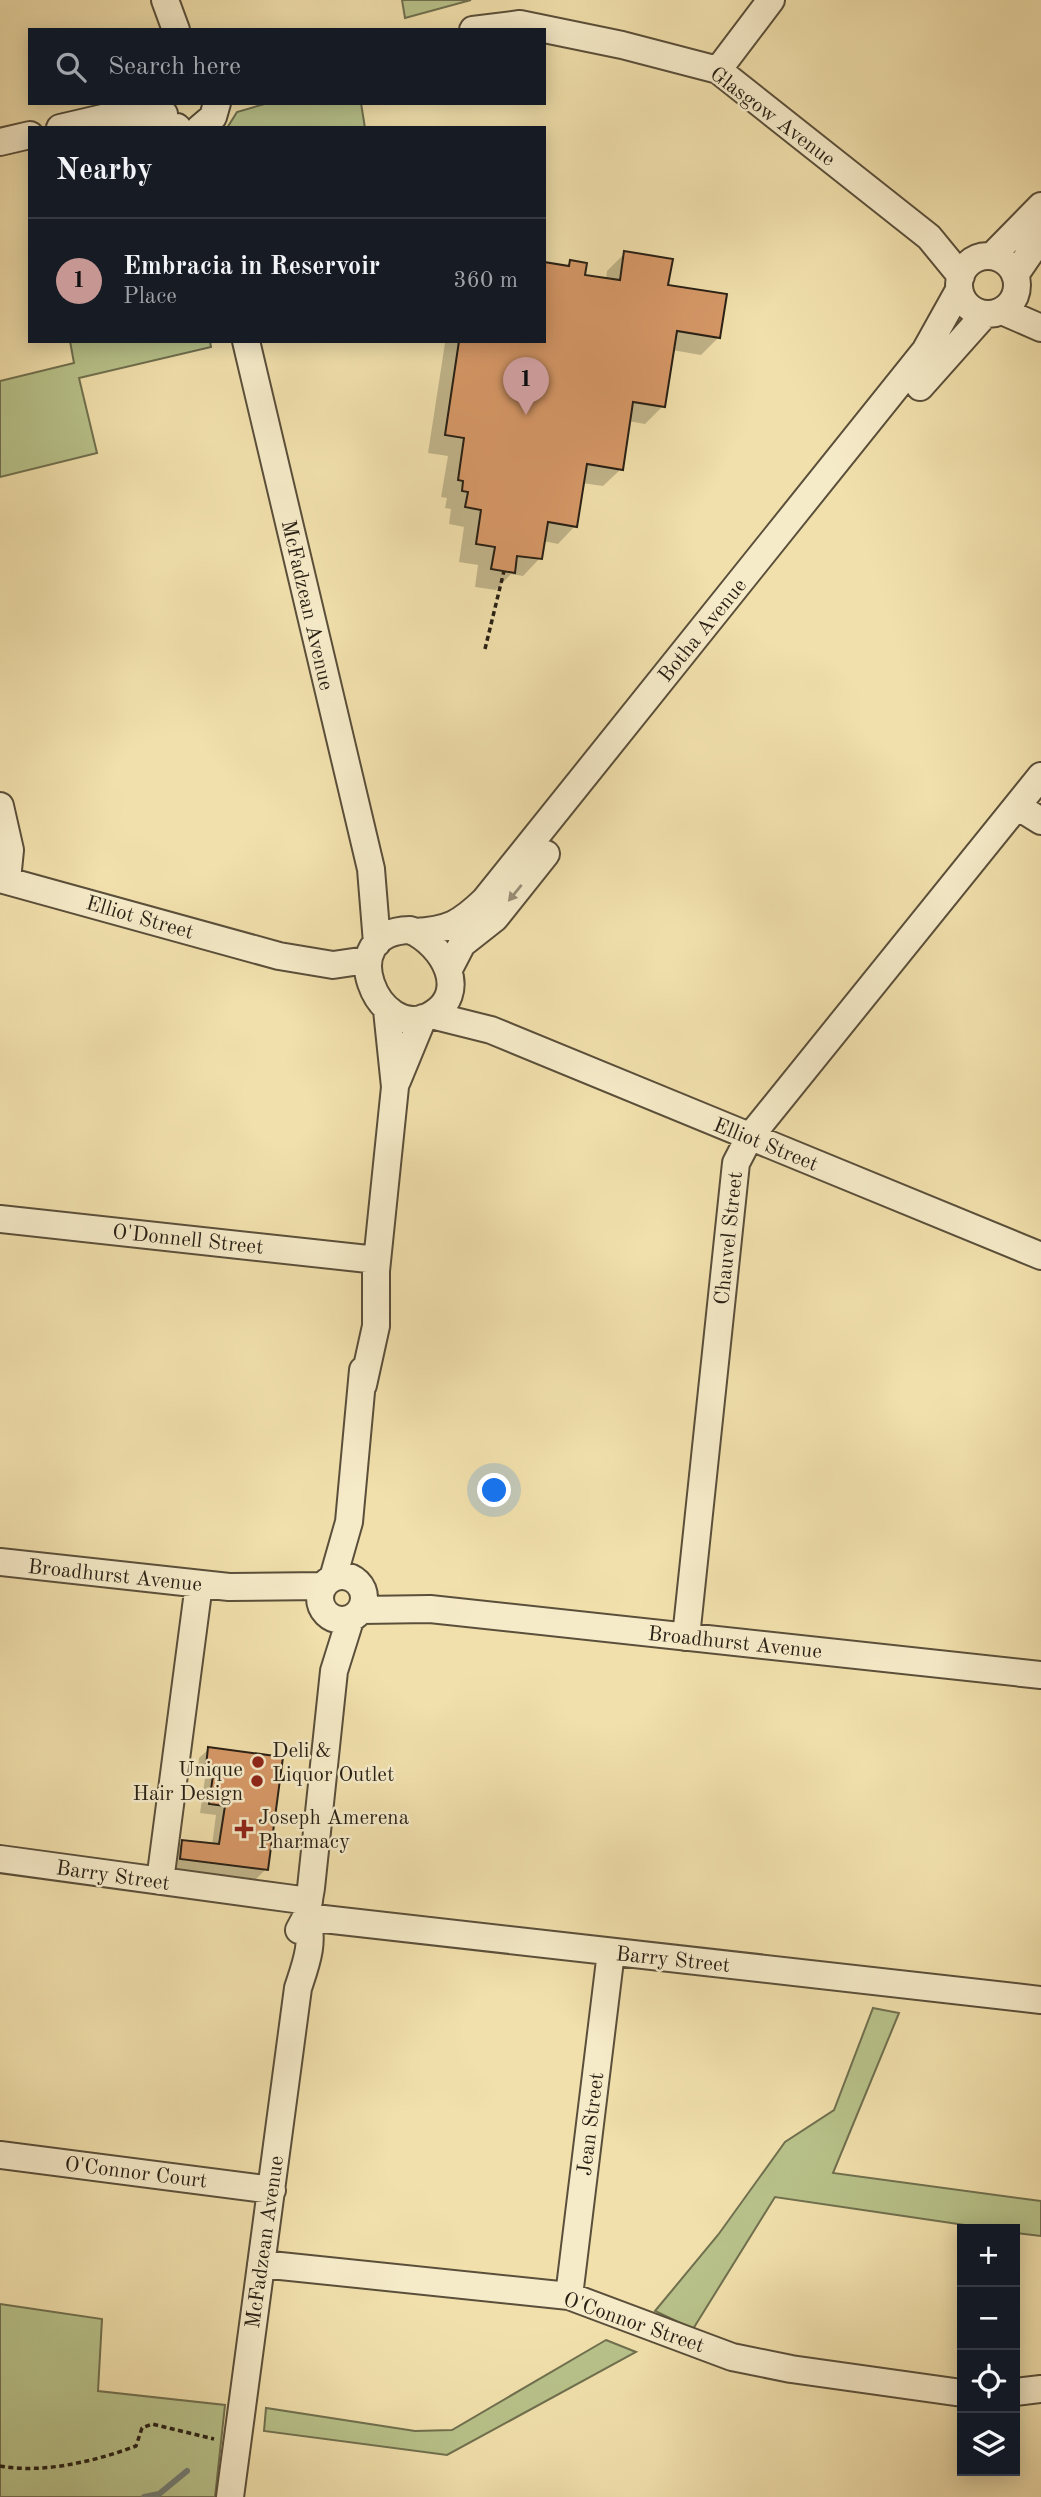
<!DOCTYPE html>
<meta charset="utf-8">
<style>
:root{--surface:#171b24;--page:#20242c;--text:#f1f3f6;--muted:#9ea1a6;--line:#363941;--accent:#c59692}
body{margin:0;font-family:"Old Standard TT",serif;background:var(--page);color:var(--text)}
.controls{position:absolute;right:21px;bottom:21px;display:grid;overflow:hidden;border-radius:0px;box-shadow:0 4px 18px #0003}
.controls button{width:63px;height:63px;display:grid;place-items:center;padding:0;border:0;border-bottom:2px solid var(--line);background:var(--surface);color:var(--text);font:35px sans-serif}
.you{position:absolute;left:495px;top:1491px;width:24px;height:24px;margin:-18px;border:5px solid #fff;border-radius:50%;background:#1a73e8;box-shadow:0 0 0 10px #1a73e833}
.badge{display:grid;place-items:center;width:46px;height:46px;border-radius:50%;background:var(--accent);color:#111;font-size:23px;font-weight:700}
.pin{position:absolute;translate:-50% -58px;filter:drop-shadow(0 2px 4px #0008)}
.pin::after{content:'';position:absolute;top:37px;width:24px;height:21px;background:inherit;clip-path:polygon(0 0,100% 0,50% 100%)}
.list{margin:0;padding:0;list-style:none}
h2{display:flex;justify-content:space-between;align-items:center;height:91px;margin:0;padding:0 28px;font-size:30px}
h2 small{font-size:23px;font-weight:400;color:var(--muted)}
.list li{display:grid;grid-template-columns:46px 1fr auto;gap:21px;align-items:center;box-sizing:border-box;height:126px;padding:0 28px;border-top:2px solid var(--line)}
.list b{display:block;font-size:26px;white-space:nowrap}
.list p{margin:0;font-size:23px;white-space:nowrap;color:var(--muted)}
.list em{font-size:23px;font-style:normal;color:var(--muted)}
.icon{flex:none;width:38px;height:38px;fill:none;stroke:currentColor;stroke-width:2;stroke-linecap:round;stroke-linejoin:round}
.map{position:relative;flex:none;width:1041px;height:2497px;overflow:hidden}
.search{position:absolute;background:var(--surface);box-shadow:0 4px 18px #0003;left:28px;top:28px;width:518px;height:77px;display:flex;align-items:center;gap:18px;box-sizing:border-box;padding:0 24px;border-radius:0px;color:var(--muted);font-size:26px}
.panel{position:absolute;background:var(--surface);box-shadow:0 4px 18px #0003;left:28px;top:126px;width:518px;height:217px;border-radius:0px}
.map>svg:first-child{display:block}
.green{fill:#b8c28a;stroke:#70704f;stroke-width:2}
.shadow{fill:#0003}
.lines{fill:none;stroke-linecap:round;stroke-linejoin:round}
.stream{stroke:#707c75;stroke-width:6}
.building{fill:#d79867;stroke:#271f14;stroke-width:2}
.minor-casing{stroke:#5a4f3a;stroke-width:30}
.path{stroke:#271f14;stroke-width:3.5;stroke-dasharray:5 3.5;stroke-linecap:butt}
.minor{stroke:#f6ebc9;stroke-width:26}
.oneway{fill:#998f78}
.poi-dot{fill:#8f2418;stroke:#f6ebc9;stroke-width:2.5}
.labels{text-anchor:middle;stroke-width:5;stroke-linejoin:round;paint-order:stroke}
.street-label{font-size:21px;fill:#271f14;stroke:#f6ebc9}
.poi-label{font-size:21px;fill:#271f14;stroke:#f6ebc9;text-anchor:start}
</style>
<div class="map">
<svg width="1041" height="2497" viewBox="0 0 1041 2497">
<rect width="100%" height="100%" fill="#f1e0ac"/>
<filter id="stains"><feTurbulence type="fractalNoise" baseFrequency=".00286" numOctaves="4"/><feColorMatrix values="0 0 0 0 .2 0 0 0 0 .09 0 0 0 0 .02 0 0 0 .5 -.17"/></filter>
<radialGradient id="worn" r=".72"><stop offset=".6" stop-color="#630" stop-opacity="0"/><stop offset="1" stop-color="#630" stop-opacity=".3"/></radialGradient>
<path class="green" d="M402,0H471L405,18Z
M268,103H361L365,128H227L237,112Z
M70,341H210L211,347L79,378L97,453L0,477V381L74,363Z
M873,2008L899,2013L833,2173L1041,2201V2236L1015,2233V2229H992L775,2197L693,2329L655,2311L718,2235L785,2142L834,2110Z
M0,2304L102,2319L98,2391L225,2405L215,2497H0Z
M606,2340L636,2352L447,2455L264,2431L266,2408L415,2431L452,2430Z"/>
<path class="shadow" d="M625,253L666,286L719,337L701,355L672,350L663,406L645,424L628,421L621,469L603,486L582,483L575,526L558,544L543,541L540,558L523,576L511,574L496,590L475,587L478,565L459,562L464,527L449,524L451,509L445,508L447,498L441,497L448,456L428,453L445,343L544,341L566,267L570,262L583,277L606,280L607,271Z
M209,1749L266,1869L256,1879L171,1869L173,1851L183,1842L212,1845L216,1815L200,1813L205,1778L197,1776L199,1758Z"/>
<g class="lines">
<path class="stream" d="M144,2497L159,2494L187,2471"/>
</g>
<path class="building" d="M624,251L673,259L668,285L727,294L720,338L677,331L665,407L633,402L623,470L587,464L577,527L548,522L542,559L517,556L515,573L491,569L495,547L476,544L481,510L465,507L468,492L462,491L463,481L458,480L464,438L445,435L459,341H544V262L569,266L570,260L587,263L585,275L620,280Z
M208,1747L283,1757L268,1870L180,1859L182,1840L219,1844L225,1806L209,1804L214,1768L206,1767Z"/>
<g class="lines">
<defs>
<path id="minor" d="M165,0L176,30
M473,30L520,24L622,45L718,70L929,237L961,276
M718,70L771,0
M177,127L178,128
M60,128L107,117L164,114
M200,128L213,117L217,103
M0,142L30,135
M992,256L1041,206
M959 285a29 29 0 1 1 58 0a29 29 0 1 1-58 0Z
M1015,275L1041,237
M1002,311L1041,328
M246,341L371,869L377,943
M920,387L985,314
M0,806L10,850L7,880
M1017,806L1041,821
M0,879L279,956L333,965L367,960
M410,930C443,944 472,994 429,1016C379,1042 331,932 410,930Z
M414,932C449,930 460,924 485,900L925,351L959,290
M449,969L462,944L495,918L546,854
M431,1015L491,1030L1041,1256
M397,1081L423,1018
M0,1219L377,1260
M363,1385L376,1326V1271L395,1087L387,1010
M0,1562L229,1587L323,1586
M320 1598a22 22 0 1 1 44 0a22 22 0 1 1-44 0Z
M333,1578L349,1522L363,1370
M361,1610L430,1609L1041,1675
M686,1637L736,1163L749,1138L1041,776
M0,1859L309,1901
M160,1881L199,1584
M306,1917L1041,2000
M299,1930L306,1917L311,1888L334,1671L350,1620
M0,2155L272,2190
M261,2264L569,2296L732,2357L791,2369L962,2393
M569,2296L611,1952
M1015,2392L1041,2389
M230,2497L298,1988C306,1964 315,1941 306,1917"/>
</defs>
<use href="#minor" class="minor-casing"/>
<path class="path" d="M485,649L504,571
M0,2466C43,2474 96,2461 136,2446L142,2428L152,2424L214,2439"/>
<use href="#minor" class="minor"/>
</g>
<defs><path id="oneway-solid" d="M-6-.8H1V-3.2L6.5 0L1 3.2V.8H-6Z" transform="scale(1.75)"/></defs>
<use class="oneway" href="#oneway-solid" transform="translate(515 893) rotate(129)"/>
<g class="poi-dot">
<circle cx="258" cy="1762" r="7"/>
<circle cx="257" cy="1781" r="7"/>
<path d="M240.5 1818.5h7v7h7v7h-7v7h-7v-7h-7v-7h7z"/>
</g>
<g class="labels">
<g class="street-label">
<text transform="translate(773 116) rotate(37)" y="7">Glasgow Avenue</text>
<text transform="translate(308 605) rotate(77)" y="7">McFadzean Avenue</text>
<text transform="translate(702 630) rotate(-51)" y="7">Botha Avenue</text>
<text transform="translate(140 917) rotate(16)" y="7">Elliot Street</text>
<text transform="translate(766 1144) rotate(22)" y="7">Elliot Street</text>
<text transform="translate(728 1238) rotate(-84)" y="7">Chauvel Street</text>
<text transform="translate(188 1239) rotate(6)" y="7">O'Donnell Street</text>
<text transform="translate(115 1575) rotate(6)" y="7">Broadhurst Avenue</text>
<text transform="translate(735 1642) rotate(6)" y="7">Broadhurst Avenue</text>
<text transform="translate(113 1875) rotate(8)" y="7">Barry Street</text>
<text transform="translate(673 1959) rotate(6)" y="7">Barry Street</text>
<text transform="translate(590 2124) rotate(-83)" y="7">Jean Street</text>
<text transform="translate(136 2172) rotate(7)" y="7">O'Connor Court</text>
<text transform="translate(264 2242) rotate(-82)" y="7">McFadzean Avenue</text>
<text transform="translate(634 2322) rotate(19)" y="7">O'Connor Street</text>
</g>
<g class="poi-label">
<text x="272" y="1757">Deli &amp;<tspan x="272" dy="24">Liquor Outlet</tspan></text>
<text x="243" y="1776" text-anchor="end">Unique<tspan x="243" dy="24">Hair Design</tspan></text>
<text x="258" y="1824">Joseph Amerena<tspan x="258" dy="24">Pharmacy</tspan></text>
</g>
</g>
<rect width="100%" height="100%" filter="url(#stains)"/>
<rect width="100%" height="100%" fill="url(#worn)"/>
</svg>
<div class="controls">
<button>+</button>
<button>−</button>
<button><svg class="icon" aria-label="locate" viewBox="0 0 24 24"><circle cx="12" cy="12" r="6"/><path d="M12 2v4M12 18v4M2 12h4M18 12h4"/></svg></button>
<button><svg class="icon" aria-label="layers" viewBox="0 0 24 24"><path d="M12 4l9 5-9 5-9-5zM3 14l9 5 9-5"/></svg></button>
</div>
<div class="you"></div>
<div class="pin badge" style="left:526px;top:415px">1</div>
<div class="search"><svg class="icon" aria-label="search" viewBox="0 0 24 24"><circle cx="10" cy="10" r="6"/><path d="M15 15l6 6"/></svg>Search here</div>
<section class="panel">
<h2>Nearby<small></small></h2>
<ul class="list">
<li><span class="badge">1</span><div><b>Embracia in Reservoir</b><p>Place</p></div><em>360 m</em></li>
</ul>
</section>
</div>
